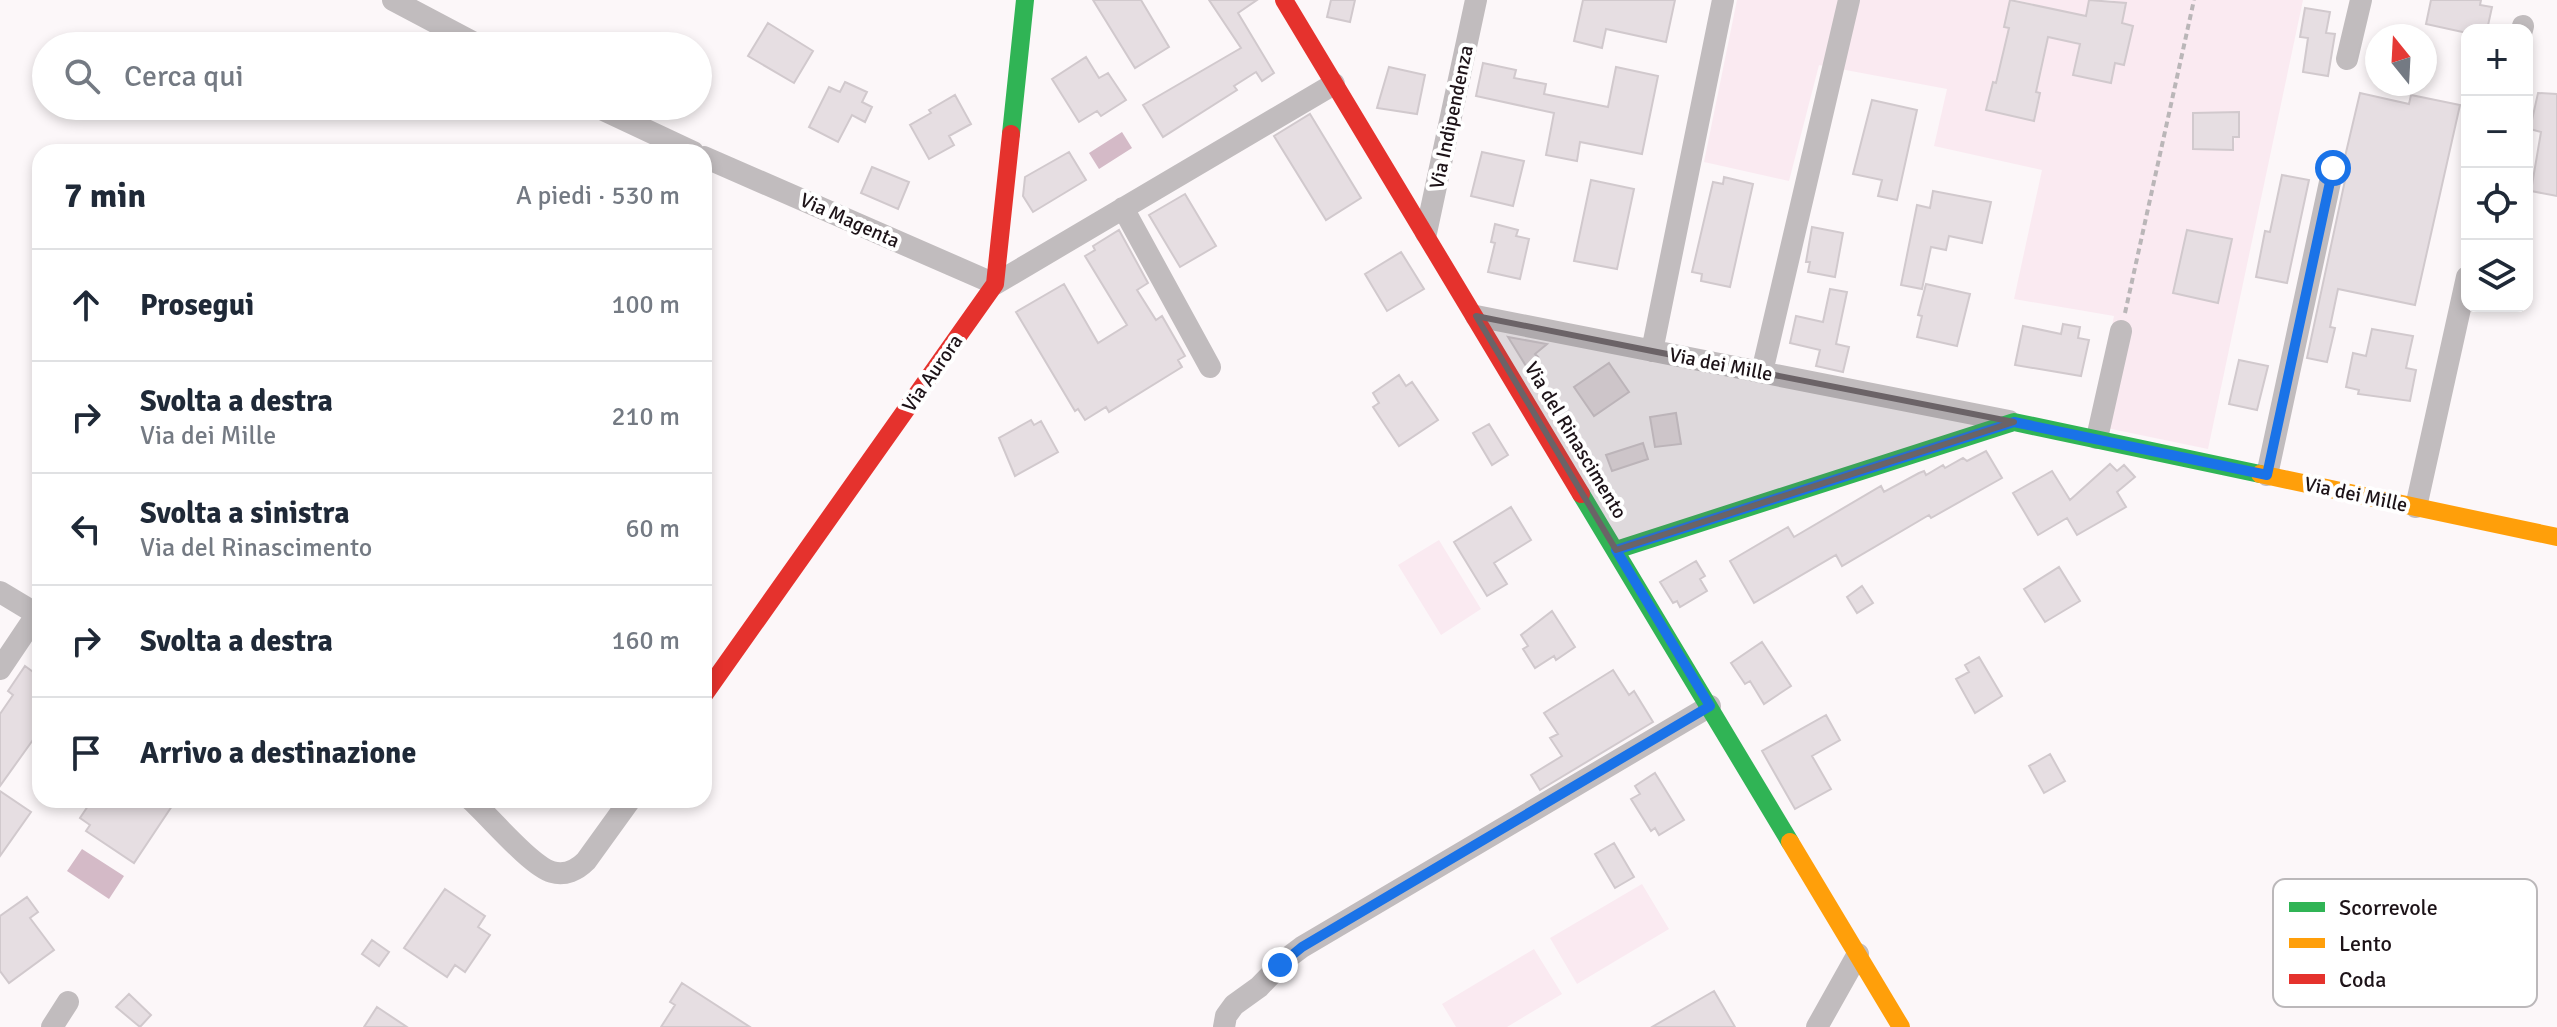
<!DOCTYPE html>
<html lang="it">
<meta charset="utf-8">
<style>
:root{--surface:#fff;--page:#f2f2f3;--text:#1f2937;--muted:#747a83;--line:#e0e1e3}
body{margin:0;font-family:Signika,sans-serif;background:var(--page);color:var(--text)}
.controls{position:absolute;right:24px;top:24px;display:grid;overflow:hidden;border-radius:16px;box-shadow:0 4px 12px #0003}
.controls button{width:72px;height:72px;display:grid;place-items:center;padding:0;border:0;border-bottom:2px solid var(--line);background:var(--surface);color:var(--text);font:40px sans-serif}
.compass{position:absolute;left:2365px;top:24px;width:72px;height:72px;border-radius:50%;background:var(--surface);box-shadow:0 4px 12px #0003;rotate:342deg}
.stop{position:absolute;width:24px;height:24px;margin:-18px;border:6px solid #1a73e8;border-radius:50%;background:#fff}
.stop.end{background:#1a73e8;border-color:#fff;box-shadow:0 2px 8px #0008}
.list{margin:0;padding:0;list-style:none}
h2{display:flex;justify-content:space-between;align-items:center;height:104px;margin:0;padding:0 32px;font-size:34px}
h2 small{font-size:26px;font-weight:400;color:var(--muted)}
.list li{display:grid;grid-template-columns:52px 1fr auto;gap:24px;align-items:center;box-sizing:border-box;height:112px;padding:0 32px;border-top:2px solid var(--line)}
.list b{display:block;font-size:30px;white-space:nowrap}
.list p{margin:0;font-size:26px;white-space:nowrap;color:var(--muted)}
.list em{font-size:26px;font-style:normal;color:var(--muted)}
.icon{flex:none;width:44px;height:44px;fill:none;stroke:currentColor;stroke-width:2;stroke-linecap:round;stroke-linejoin:round}
.map{position:relative;flex:none;width:2557px;height:1027px;overflow:hidden}
.search{position:absolute;background:var(--surface);box-shadow:0 4px 12px #0003;left:32px;top:32px;width:680px;height:88px;display:flex;align-items:center;gap:20px;box-sizing:border-box;padding:0 28px;border-radius:44px;color:var(--muted);font-size:30px}
.panel{position:absolute;background:var(--surface);box-shadow:0 4px 12px #0003;left:32px;top:144px;width:680px;height:664px;border-radius:24px}
.map>svg:first-child{display:block}
.green{fill:#faeaf1;fill-rule:evenodd}
.water{fill:#d4bac7}
.building{fill:#e6dee2;stroke:#d1c9cd;stroke-width:2}
.lines{fill:none;stroke-linecap:round;stroke-linejoin:round}
.path{stroke:#bab6b8;stroke-width:4;stroke-dasharray:6 4;stroke-linecap:butt}
.street{stroke:#c1bcbe;stroke-width:22}
.fast{stroke:#30b455;stroke-width:18}
.slow{stroke:#ff9f0a;stroke-width:18}
.jam{stroke:#e5322d;stroke-width:18}
.route{stroke:#1a73e8;stroke-width:10}
.marked{fill:#6b6367;fill-opacity:0.2;stroke:#6b6367;stroke-width:6;stroke-linejoin:round}
.labels{text-anchor:middle;stroke-width:8;stroke-linejoin:round;paint-order:stroke}
.street-label{font-size:20px;fill:#1d1318;stroke:#fff}
.key{fill:#fff;stroke:#bbb8ba;stroke-width:2}
.key-label{font-size:22px;fill:#1d1318}
</style>
<div class="map">
<svg width="2557" height="1027" viewBox="0 0 2557 1027">
<rect width="100%" height="100%" fill="#fcf7f9"/>
<path class="green" d="M1737,0H2010L2004,27L2052,37L2058,10L2016,0H2089L2073,75L2110,83L2115,63L2124,65L2133,26L2122,23L2126,4L2110,0H2303L2208,449L2092,425L2114,316L2014,299L2042,170L1934,146L1947,89L1819,65L1789,181L1704,162ZM1993,82L2040,93L2033,121L1987,110ZM2223,112H2239L2233,150L2193,149V113H2212L2222,120ZM2187,230L2231,239L2173,293Z
M1439,540L1481,609L1441,635L1398,565Z
M1642,884L1669,929L1577,984L1550,938Z
M1534,949L1562,994L1507,1027H1456L1442,1004Z"/>
<path class="water" d="M1122,132L1132,148L1099,169L1089,153Z
M82,849L124,876L109,899L67,871Z"/>
<path class="building" d="M1093,0H1141L1169,47L1135,68Z
M1209,0H1257L1238,13L1274,73L1262,81L1256,72L1234,86L1237,90L1163,137L1143,105L1241,48Z
M1331,0H1355L1350,22L1327,17Z
M1583,0H1675L1666,42L1606,29L1602,48L1574,41Z
M2010,0L2086,16L2089,0L2126,3L2122,23L2133,26L2124,65L2115,63L2111,83L2073,75L2080,44L2048,37L2036,92L2040,93L2034,121L1986,110L1993,82L1996,83L2009,28L2004,27Z
M2431,0H2481L2480,5L2492,7L2487,30H2467V33L2426,24Z
M2305,8L2330,12L2326,33L2335,34L2328,76L2303,72L2308,38L2300,37Z
M768,23L813,51L794,83L748,56Z
M1086,57L1099,78L1108,73L1126,100L1101,116L1097,111L1079,122L1052,79Z
M1483,63L1516,70L1514,78L1546,84L1544,94L1608,107L1616,67L1658,76L1642,154L1580,142L1577,161L1546,155L1554,113L1476,96Z
M1389,67L1425,75L1417,114L1377,108Z
M845,82L867,92L862,102L872,107L865,122L852,115L838,142L809,127L829,87L840,92Z
M2360,93L2409,104L2411,95L2460,105L2415,305L2338,289L2330,327L2335,328L2327,362L2307,358L2347,171L2344,161Z
M2538,93L2557,94V196L2531,191L2541,132L2530,129Z
M955,95L971,124L949,136L954,145L929,159L910,125L931,113L929,110Z
M1872,100L1917,110L1897,200L1878,196L1882,180L1853,174Z
M2239,112V137H2233V150L2193,149V113Z
M1310,114L1361,198L1326,220L1274,136Z
M1069,152L1086,180L1033,212L1023,196L1025,177Z
M1482,152L1524,161L1513,206L1471,196Z
M872,167L909,182L898,209L861,193Z
M2282,175L2309,180L2287,283L2256,277L2265,231L2270,232Z
M1724,177L1753,184L1730,287L1701,281L1702,274L1692,272L1713,182L1723,184Z
M1591,180L1634,189L1617,269L1574,261Z
M1933,191L1991,202L1982,243L1949,236L1946,250L1931,247L1922,289L1901,285L1917,205L1930,208Z
M1185,194L1216,246L1180,267L1149,215Z
M1495,224L1518,230L1516,236L1529,239L1520,279L1488,272L1495,243L1491,242Z
M1812,227L1843,233L1835,277L1808,272L1810,262H1806Z
M1119,230L1148,283L1137,290L1156,320L1162,316L1185,356L1178,360L1182,367L1109,412L1106,407L1085,420L1078,409L1075,411L1016,312L1064,284L1098,343L1127,325L1085,256L1095,250L1093,246Z
M2187,230L2232,239L2218,303L2173,293Z
M1401,252L1424,289L1387,311L1365,274Z
M1926,284L1970,294L1957,346L1917,337L1922,316L1918,315Z
M1830,289L1847,292L1836,344L1849,347L1843,372L1816,366L1820,350L1790,343L1796,316L1823,322Z
M2063,324L2080,327L2078,338L2089,340L2081,376L2015,365L2023,326L2061,334Z
M2372,329L2413,336L2406,368L2416,370L2410,401L2358,394L2359,390L2346,387L2353,353L2366,356Z
M1508,337L1547,344L1535,354L1538,357L1526,366Z
M2239,360L2268,366L2257,410L2229,404Z
M1609,363L1629,392L1594,416L1574,387Z
M1399,375L1406,386L1412,382L1438,420L1399,446L1373,407L1379,403L1373,393Z
M1676,413L1681,444L1655,447L1650,417Z
M1031,420L1034,425L1041,421L1058,452L1015,476L999,438Z
M1489,424L1508,455L1492,465L1473,433Z
M1643,443L1648,459L1612,471L1606,455Z
M1986,451L2002,478L1931,518L1929,515L1842,566L1836,555L1754,603L1730,561L1788,527L1794,537L1881,486L1884,492L1919,473L1924,471L1926,475L1943,465L1945,468L1963,458L1967,461Z
M2110,464L2117,471L2124,465L2135,477L2117,492L2126,507L2077,535L2067,518L2038,535L2013,493L2052,471L2070,500Z
M1511,507L1531,540L1494,563L1507,584L1487,596L1454,542Z
M1696,561L1705,576L1700,579L1707,591L1680,607L1677,601L1673,603L1660,582Z
M2059,567L2080,601L2045,622L2024,589Z
M1862,586L1873,603L1857,613L1847,597Z
M1552,611L1575,647L1556,660L1554,656L1535,668L1523,649L1528,646L1521,635Z
M1762,642L1791,686L1764,704L1750,681L1745,684L1731,663Z
M1979,657L2002,696L1975,713L1956,679L1969,672L1965,665Z
M25,666L40,677V730L0,786V714L13,695L8,691Z
M1613,670L1629,695L1634,691L1653,722L1540,790L1531,775L1562,756L1550,738L1558,734L1544,713Z
M1826,715L1840,740L1812,756L1831,789L1795,809L1762,751Z
M2050,754L2065,781L2044,793L2029,766Z
M1655,773L1684,820L1659,835L1655,828L1651,831L1631,799L1640,794L1635,786Z
M0,791L31,812L0,856Z
M92,800H176L134,863L86,831L90,825L80,818Z
M1614,843L1634,877L1615,888L1595,854Z
M445,889L485,916L478,927L490,935L465,972L455,965L447,977L404,948Z
M27,897L38,912L30,918L54,950L9,983L0,971V916Z
M372,940L389,952L379,966L362,954Z
M682,983L750,1027H661L675,1005L670,1002Z
M1714,991L1735,1027H1652Z
M129,994L151,1015L140,1027L116,1007Z
M377,1007L407,1027H364Z"/>
<g class="lines">
<path class="path" d="M2125,313L2194,0"/>
<path class="street" d="M393,0L480,46
M2522,30L2523,26
M2347,59L2361,0
M595,106L693,152
M704,157L995,284L1334,84
M1123,208L1210,367
M1426,233L1476,0
M1476,316L2009,421
M1652,351L1723,0
M1762,372L1849,0
M2097,438L2121,331
M2267,475L2333,168
M2416,507L2467,277
M0,592L40,616
M0,669L37,614
M471,800C490,817 531,866 552,872C565,876 577,870 586,861L630,800
M52,1027L68,1002
M1224,1027L1226,1016L1234,1005L1259,987L1286,959L1302,947L1710,706
M1817,1027L1858,954"/>
<path class="fast" d="M1011,134L1025,0
M1581,494L1790,842
M1616,550L2014,422L2260,474"/>
<path class="slow" d="M2260,474L2557,537
M1790,842L1901,1027"/>
<path class="jam" d="M1284,0L1581,494
M704,695L995,284L1011,134"/>
</g>
<g class="lines">
<path class="route" d="M1280,965L1302,947L1710,706L1616,550L2014,422L2267,475L2333,168"/>
</g>
<path class="marked" d="M1476,316L1652,351L2014,422L1616,550Z"/>
<g class="labels">
<g class="street-label">
<text transform="translate(1451 117) rotate(-78)" y="7">Via Indipendenza</text>
<text transform="translate(850 220) rotate(24)" y="7">Via Magenta</text>
<text transform="translate(1721 364) rotate(11)" y="7">Via dei Mille</text>
<text transform="translate(932 373) rotate(-55)" y="7">Via Aurora</text>
<text transform="translate(1576 440) rotate(59)" y="7">Via del Rinascimento</text>
<text transform="translate(2356 494) rotate(12)" y="7">Via dei Mille</text>
</g>
</g>
<rect x="2273" y="879" width="264" height="128" rx="12" class="key"/>
<rect x="2289" y="902" width="36" height="10" fill="#30b455"/>
<rect x="2289" y="938" width="36" height="10" fill="#ff9f0a"/>
<rect x="2289" y="974" width="36" height="10" fill="#e5322d"/>
<g class="key-label">
<text x="2339" y="915">Scorrevole</text>
<text x="2339" y="951">Lento</text>
<text x="2339" y="987">Coda</text>
</g>
</svg>
<div class="controls">
<button>+</button>
<button>−</button>
<button><svg class="icon" aria-label="locate" viewBox="0 0 24 24"><circle cx="12" cy="12" r="6"/><path d="M12 2v4M12 18v4M2 12h4M18 12h4"/></svg></button>
<button><svg class="icon" aria-label="layers" viewBox="0 0 24 24"><path d="M12 4l9 5-9 5-9-5zM3 14l9 5 9-5"/></svg></button>
</div>
<svg class="compass" viewBox="-18 -18 36 36"><path d="M0-13l5 13h-10z" fill="#e53935"/><path d="M0 13l5-13h-10z" fill="#747a83"/></svg>
<div class="stop" style="left:2333px;top:168px"></div>
<div class="stop end" style="left:1280px;top:965px"></div>
<div class="search"><svg class="icon" aria-label="search" viewBox="0 0 24 24"><circle cx="10" cy="10" r="6"/><path d="M15 15l6 6"/></svg>Cerca qui</div>
<section class="panel">
<h2>7 min<small>A piedi · 530 m</small></h2>
<ul class="list">
<li><svg class="icon" aria-label="ahead" viewBox="0 0 24 24"><path d="M12 20V5M6 11l6-6 6 6"/></svg><div><b>Prosegui</b></div><em>100 m</em></li>
<li><svg class="icon" aria-label="right" viewBox="0 0 24 24"><path d="M7 20v-9h11M14 6l5 5-5 5"/></svg><div><b>Svolta a destra</b><p>Via dei Mille</p></div><em>210 m</em></li>
<li><svg class="icon" aria-label="left" viewBox="0 0 24 24"><path d="M17 20v-9H6M10 6l-5 5 5 5"/></svg><div><b>Svolta a sinistra</b><p>Via del Rinascimento</p></div><em>60 m</em></li>
<li><svg class="icon" aria-label="right" viewBox="0 0 24 24"><path d="M7 20v-9h11M14 6l5 5-5 5"/></svg><div><b>Svolta a destra</b></div><em>160 m</em></li>
<li><svg class="icon" aria-label="arrive" viewBox="0 0 24 24"><path d="M6 21V4h12l-3 4 3 4H6"/></svg><div><b>Arrivo a destinazione</b></div></li>
</ul>
</section>
</div>
